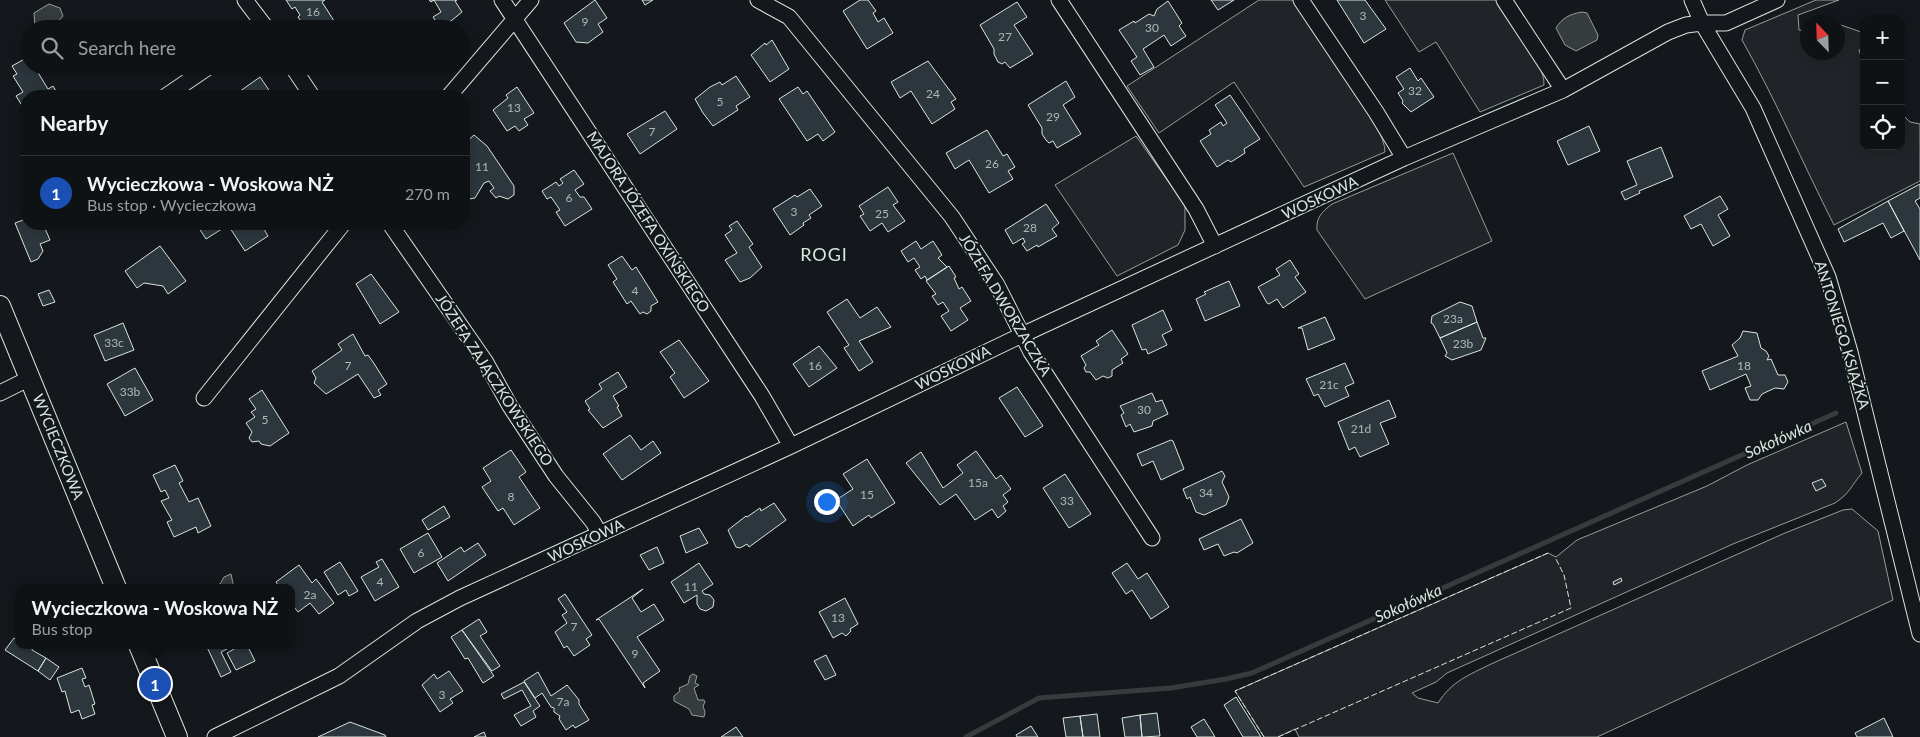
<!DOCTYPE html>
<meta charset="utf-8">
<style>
:root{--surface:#0f1215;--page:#1d2022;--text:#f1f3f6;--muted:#9b9ea0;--line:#2f3234;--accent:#ffb74d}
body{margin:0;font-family:Lato,sans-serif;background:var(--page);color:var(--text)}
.controls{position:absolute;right:15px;top:15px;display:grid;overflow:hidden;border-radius:10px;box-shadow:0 2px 12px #0003}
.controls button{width:45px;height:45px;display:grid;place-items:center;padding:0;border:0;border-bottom:1px solid var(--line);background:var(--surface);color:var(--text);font:25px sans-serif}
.compass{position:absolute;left:1800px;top:15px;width:45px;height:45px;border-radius:50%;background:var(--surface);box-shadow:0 2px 12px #0003;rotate:337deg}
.you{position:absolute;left:826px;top:501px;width:18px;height:18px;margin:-12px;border:4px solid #fff;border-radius:50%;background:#1a73e8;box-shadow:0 0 0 8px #1a73e833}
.badge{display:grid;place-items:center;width:32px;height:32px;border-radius:50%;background:var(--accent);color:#fff;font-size:16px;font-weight:700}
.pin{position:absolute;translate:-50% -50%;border:2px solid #fff;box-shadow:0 1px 5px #0006}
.popup{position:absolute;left:15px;top:584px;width:280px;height:65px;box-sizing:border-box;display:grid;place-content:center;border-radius:10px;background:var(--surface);filter:drop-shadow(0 1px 4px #0005);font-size:16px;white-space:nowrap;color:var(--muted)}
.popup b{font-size:19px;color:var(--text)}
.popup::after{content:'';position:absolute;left:50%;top:100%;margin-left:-10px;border:10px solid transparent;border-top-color:var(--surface)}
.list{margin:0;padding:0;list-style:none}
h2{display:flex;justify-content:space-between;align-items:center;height:65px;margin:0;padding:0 20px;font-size:21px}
h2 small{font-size:16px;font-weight:400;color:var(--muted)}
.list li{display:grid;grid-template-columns:32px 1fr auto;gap:15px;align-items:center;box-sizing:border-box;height:75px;padding:0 20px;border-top:1px solid var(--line)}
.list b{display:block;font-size:19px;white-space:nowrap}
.list p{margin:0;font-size:16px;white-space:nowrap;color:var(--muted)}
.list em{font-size:16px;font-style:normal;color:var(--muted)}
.icon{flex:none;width:28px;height:28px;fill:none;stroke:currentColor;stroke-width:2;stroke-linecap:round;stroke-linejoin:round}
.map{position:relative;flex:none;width:1920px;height:737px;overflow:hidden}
.search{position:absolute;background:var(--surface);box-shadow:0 2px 12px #0003;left:20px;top:20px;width:450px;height:55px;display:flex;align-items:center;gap:12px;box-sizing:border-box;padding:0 18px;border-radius:28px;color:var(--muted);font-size:19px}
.panel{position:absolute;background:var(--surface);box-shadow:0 2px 12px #0003;left:20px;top:90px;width:450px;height:140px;border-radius:20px}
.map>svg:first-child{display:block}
.green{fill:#202428;stroke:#939e99}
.water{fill:#363b3e;stroke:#939e99}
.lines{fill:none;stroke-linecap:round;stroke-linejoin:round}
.stream{stroke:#363b3e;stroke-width:5}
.building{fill:#2c363c;stroke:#d8e6dc}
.minor-casing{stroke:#d8e6dc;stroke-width:17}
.tertiary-casing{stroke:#d8e6dc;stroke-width:22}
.minor{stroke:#14181c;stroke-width:15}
.tertiary{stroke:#14181c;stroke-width:20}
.fence{stroke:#d8e6dc;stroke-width:1;stroke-dasharray:6 2.5;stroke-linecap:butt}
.labels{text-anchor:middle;stroke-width:4;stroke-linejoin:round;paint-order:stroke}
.number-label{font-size:12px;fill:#adbab4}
.street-label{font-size:15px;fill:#d8e6dc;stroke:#14181c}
.water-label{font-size:16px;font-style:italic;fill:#d8e6dc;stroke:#14181c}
.quarter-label{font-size:18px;letter-spacing:1px;fill:#d8e6dc;stroke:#14181c}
</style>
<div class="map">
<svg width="1920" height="737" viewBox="0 0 1920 737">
<rect width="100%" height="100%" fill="#14181c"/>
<path class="green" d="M1259,0H1296C1313,26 1387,128 1385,152L1304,187L1234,82L1159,133L1127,86Z
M1385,0H1496C1509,19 1545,62 1544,85L1480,112L1436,42L1419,52Z
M1816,0H1839L1798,15L1799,30L1807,31L1808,52H1838V24L1864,33V47L1859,50L1864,66V146H1901V113L1910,122L1920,124V181L1834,225C1803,164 1776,100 1742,40L1745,30Z
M1136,136L1185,205V230L1178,245L1117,276L1055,185Z
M1453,153L1492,241L1365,299L1317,230C1316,217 1322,212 1332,204Z
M1846,422L1862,473C1851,486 1850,493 1835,503L1733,544L1447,673L1436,682L1412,693L1418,698L1438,703C1452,681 1469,675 1491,664L1785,533L1843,510L1852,509L1878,531L1893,600L1597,737H1299L1295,729L1278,737H1264L1235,691L1548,553L1556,557L1577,540L1707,486L1747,465Z"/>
<path class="water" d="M49,4L60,8L63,16C58,24 44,28 35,27L34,13Z
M1582,12L1587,13L1598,35L1597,40L1576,51L1565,45L1556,28C1562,18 1570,14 1582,12Z
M231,574L234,588H206L220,584L224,577Z
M693,674L697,676L695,683L699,685L694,688L698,700H704L705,702L703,706L705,712L704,717L692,715L689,709L674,701V696L680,691L679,688L688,684L690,676Z"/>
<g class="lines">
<path class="stream" d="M966,737L1039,698L1171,688L1226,679L1252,673L1836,413"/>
</g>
<path class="building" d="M286,0H325L322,2L336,24L330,29H318L315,24L306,29L298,17L300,15L295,7L292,9Z
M429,0H457L455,1L462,12L441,29L433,17L441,12L434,0L431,2Z
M595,0L607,18L598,24L603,32L588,43L576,42L564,23Z
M642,0H653L645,5Z
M860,0H868L876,11L873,13L878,22L884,18L893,33L867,49L843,11Z
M1211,0H1234L1218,10Z
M1337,0H1365L1386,29L1364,43Z
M1168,1L1182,23L1179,26L1186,36L1171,46L1164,35L1143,49L1154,67L1140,75L1131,61L1137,57L1119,30L1134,21L1135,23L1149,14L1154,16L1157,9Z
M1017,2L1027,17L1014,25L1033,54L1010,68L1005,62L1002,64L998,62L994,54V49L980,25Z
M772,40L789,69L770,82L751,55L765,43L766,45Z
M28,57L29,66H34L48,89L53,86L59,96H26V112L16,96L23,92L13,76L17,74L12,66Z
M928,61L956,99L951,102L955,109L932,124L911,91L900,98L891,82Z
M1410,68L1418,81L1421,78L1434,97L1411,112L1402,103L1403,101L1398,93L1404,89L1396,77Z
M736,76L750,97L736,106L738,110L713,126L703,113L695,99L710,87L720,82L722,85Z
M260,77L273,96H230L236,94Z
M1066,81L1075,97L1063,105L1081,134L1057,148L1053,141L1049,143L1046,140L1042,134V128L1028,105Z
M517,87L534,113L524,119L528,125L519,131L515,126L507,131L493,110L508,98L506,95Z
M798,87L803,94L807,91L835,132L823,141L818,134L807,141L779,99Z
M1230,95L1260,139L1244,149L1245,153L1231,162L1228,160L1217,167L1200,141L1211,134L1209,130L1221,122L1223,126L1227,123L1215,105Z
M665,111L677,129L640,154L627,134Z
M1589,126L1600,151L1568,165L1557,141Z
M987,130L1003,156L1007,154L1015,167L1008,171L1013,179L989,193L969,160L955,169L946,153Z
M474,135L487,146L514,186V195L508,199L499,196L496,198L490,191L494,188L489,181L484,183L475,198L464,200V164L466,162L464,161V144Z
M1661,147L1673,177L1639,191L1640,193L1625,200L1621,192L1637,185L1627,161Z
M574,170L584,184L575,190L580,197H584L592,209L565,226L556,212L560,210L551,197L547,199L542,191L556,182L559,186L563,183L560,179Z
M1920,184V198L1915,201L1920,209V260L1888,201Z
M888,187L898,202L893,205L905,221L888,232L882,223L870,231L860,216L864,214L859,206Z
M810,189L822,206L809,215L811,218L803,223L804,225L790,235L773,209L795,195L797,197Z
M1720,196L1728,209L1718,215L1730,236L1713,246L1701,224L1691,229L1684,216Z
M1888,201L1904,231L1891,238L1883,223L1844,242L1838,229Z
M1046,204L1059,223L1052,229L1057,236L1038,247L1037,245L1027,251L1022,244L1025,242L1023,238L1013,244L1005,230Z
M26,219V224H43L50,240L40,244L43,251L38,259L31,262L15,223Z
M737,221L753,244L749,247L762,267L750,278L740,282L725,260L737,253L725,235L732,230L729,226Z
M261,224L268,236L245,251L228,225L206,239L197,225Z
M916,241L921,249L933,241L942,255L938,258L947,267L927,280L925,276L921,279L915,270L920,267L914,258L908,262L901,251Z
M160,246L186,281L168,294L163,286L144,283L137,288L125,271Z
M622,256L632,270L636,267L658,302L651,306V311L647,314L643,312L640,314L631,301L627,304L613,282L617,279L608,265Z
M1290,260L1299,274L1295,277L1306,292L1283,308L1277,299L1269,304L1267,303L1258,287L1280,275L1276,269Z
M949,266L956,277L954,278L959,289L962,287L971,301L960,308L968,320L951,331L941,316L949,311L943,302L938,305L932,296L936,294L926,281Z
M371,274L399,312L380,324L356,284Z
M1229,281L1240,306L1205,321L1196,299L1206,294L1204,292Z
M49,290L55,302L43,306L38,294Z
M847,299L860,318L877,307L891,327L859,341L873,362L859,371L844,348L849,345L827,312Z
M1460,302L1472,306L1477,322L1440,338L1433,324L1431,323L1432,316Z
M1163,310L1172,330L1162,335L1167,345L1148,354L1146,349L1142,350L1132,325Z
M1325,317L1335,339L1308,350L1302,328H1298Z
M1477,322L1483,338H1486L1481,350L1452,360L1445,356L1447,353L1440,338Z
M123,323L134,350L105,361L94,335Z
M1112,330L1128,354L1121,359L1123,363L1112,370V376L1108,378L1103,376L1096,380L1090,372H1086L1084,368L1086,365L1081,356L1099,345L1096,341Z
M1743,331L1757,333L1761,348L1766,351L1769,356L1767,360L1771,359L1778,375H1785L1788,382L1784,389L1775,388L1762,394L1758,400H1750L1745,388L1751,386L1746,374L1710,390L1702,371L1738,356L1732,345L1740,338Z
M353,334L365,356L368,355L373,362L387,384L378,390L381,395L374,398L358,374L326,394L314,383L316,378L312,371L342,350L338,344Z
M679,340L709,381L684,398L670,377L675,373L660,352Z
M819,346L837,368L809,387L793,364Z
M1345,363L1354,383L1345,387L1349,396L1325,407L1318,394L1314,396L1306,379Z
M135,368L153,400L125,416L107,384Z
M618,372L627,387L613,396L619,406L617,407L622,416L603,428L588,410L590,409L585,401L602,389L599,384Z
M1017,387L1043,426L1025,437L999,398Z
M262,390L289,433L270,446L261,444L259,441L252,442L249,438L252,432L246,423L255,417L251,412L256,409L249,399Z
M1152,393L1156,402L1162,400L1168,414L1153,421L1152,426L1134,432L1130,424L1126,427L1121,415L1124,413L1120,406Z
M1389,400L1396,417L1380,423L1389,444L1360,457L1355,447L1349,450L1338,422Z
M630,435L641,450L653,441L661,453L622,480L603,454Z
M1171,440L1173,441L1184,469L1161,480L1153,461L1142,466L1137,454Z
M511,450L526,472L519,477L540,508L514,525L503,508L498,511L482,487L491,481L483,468Z
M976,451L996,479L1001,475L1011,489L1003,495L1008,502L1003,506L1006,511L998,518L992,509L975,520L956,494L940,505L906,463L921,452L943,488L963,473L957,465Z
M867,459L895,503L871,518L869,515L853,526L836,500L853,489L843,474Z
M175,465L183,481L179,483L189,502L198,498L211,526L198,533L196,527L174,537L167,522L172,520L161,501L169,498L165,490L161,492L153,475Z
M1222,471L1225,476L1222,482L1229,497L1226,505L1204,515L1196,512L1190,497L1187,499L1183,489Z
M1065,474L1091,514L1069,528L1043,488Z
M1822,479L1826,486L1816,491L1812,483Z
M774,503L786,520L749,547L747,544L740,548L736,547L728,530L746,516L747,517L760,508L761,511Z
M444,506L450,517L428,530L422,520Z
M1241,519L1253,543L1237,553L1234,552L1224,556L1218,544L1204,550L1199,539Z
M699,528L708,543L686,553L680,536Z
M428,533L442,557L414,573L400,549Z
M478,543L486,555L448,581L437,563L461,547L464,552Z
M657,547L664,563L649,570L640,555Z
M382,559L399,587L375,601L361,577L379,567L376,562Z
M340,562L358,591L349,596L346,590L338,595L324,572Z
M699,563L713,584L702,591L704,594L710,595L714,600L713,607L706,611L700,609L697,604V595L684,603L671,582Z
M1127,563L1138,579L1147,573L1169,607L1151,619L1132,590L1126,594L1112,573Z
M299,565L312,583L316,579L334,603L319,614L310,603L298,612L291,603V588H280L276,582Z
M1621,578L1622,581L1614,585L1613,582Z
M643,589L632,598L641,612L654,604L664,620L637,637L660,671L643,683L645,688L599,619L596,620Z
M565,594L592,635L586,639L590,645L574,656L567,646L564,648L555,632L567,623L562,615L567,612L558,599Z
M845,598L858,624L850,629L851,631L846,636L842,633L833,638L819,612Z
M479,619L487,632L480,636L500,666L492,671L462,630Z
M462,630L494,676L483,683L468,658L465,659L451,637Z
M14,638L19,641V645H33L32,650L46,658L38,671L5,650Z
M206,645H230L231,647L221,652L231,672L221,677Z
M241,645H247L255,661L236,670L227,653Z
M826,655L836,675L825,680L814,661Z
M46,658L59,667L50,680L38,671Z
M82,668L86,678L82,679L85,687L89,685L95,704L92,705L95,714L82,719L79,710L71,713L65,691L62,692L57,678Z
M449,671L463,691L450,699L453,703L440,712L422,685L434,674L437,679Z
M538,672L551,696L567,685L579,700V704L589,720L575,728L573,725L566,730L559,719L560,716L554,712V708L551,707L542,693L535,698L524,681Z
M524,682L540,706L533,711L536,717L521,726L514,715L531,706L522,690L504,699L501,694Z
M1236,697L1261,737H1243L1224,705Z
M1157,713L1160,736L1142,737L1140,715Z
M1097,714L1100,737H1083L1080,716Z
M1140,715L1142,737H1125L1122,718Z
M1080,716L1083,737H1066L1063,718Z
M1884,718L1893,737H1857L1855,733Z
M1204,719L1215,737H1197L1191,727Z
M350,722L385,735L386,737H318Z
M1031,726L1038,737H1017L1016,735Z
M736,727L743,737H721Z
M484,732L486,737H474Z"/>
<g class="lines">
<defs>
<path id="minor" d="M245,0L267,29
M502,0L762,396L791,446
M758,0L789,17L952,217L997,285L1031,352L1152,538
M1059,0L1196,209L1215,246
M1301,0L1376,112L1404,158
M1504,0L1563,90
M1692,0L1702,23L1753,108L1828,277L1850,352L1920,634
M292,66L312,96
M166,96L210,66
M449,96L531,0
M390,224L485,361L510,406L556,476L593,522L600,534
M0,393L30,378
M204,398L343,224
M215,737L339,676L417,621L460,598L791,446L1022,335L1404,158L1563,90L1668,32L1686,25L1702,23H1726L1777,0"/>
<path id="tertiary" d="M0,306L116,588
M139,645L177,737"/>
</defs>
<use href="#minor" class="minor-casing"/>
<use href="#tertiary" class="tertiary-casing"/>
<use href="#minor" class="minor"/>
<use href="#tertiary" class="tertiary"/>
<path class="fence" d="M1264,737L1235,691L1548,553
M1278,737L1571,608L1564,575L1555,557"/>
</g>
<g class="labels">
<g class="number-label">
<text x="313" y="16">16</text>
<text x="1363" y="20">3</text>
<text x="585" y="26">9</text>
<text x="1152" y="32">30</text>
<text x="1005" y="41">27</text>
<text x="1415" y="95">32</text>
<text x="933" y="98">24</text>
<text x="720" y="106">5</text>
<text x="514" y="112">13</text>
<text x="1053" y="121">29</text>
<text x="652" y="136">7</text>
<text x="992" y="168">26</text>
<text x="482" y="171">11</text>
<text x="569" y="202">6</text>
<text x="794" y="216">3</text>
<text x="882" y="218">25</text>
<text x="1030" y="232">28</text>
<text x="635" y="295">4</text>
<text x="1453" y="323">23a</text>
<text x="114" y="347">33c</text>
<text x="1463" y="348">23b</text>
<text x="348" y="370">7</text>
<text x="815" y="370">16</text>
<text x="1744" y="370">18</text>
<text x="1329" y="389">21c</text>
<text x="130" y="396">33b</text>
<text x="1144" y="414">30</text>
<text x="265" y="424">5</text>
<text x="1361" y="433">21d</text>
<text x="978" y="487">15a</text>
<text x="1206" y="497">34</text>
<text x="867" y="499">15</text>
<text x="511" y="501">8</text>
<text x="1067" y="505">33</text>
<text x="421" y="557">6</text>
<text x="380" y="586">4</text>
<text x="691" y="591">11</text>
<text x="310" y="599">2a</text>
<text x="838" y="622">13</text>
<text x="574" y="631">7</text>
<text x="635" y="658">9</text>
<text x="442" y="699">3</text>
<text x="563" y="706">7a</text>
</g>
<g class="street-label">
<text transform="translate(1320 198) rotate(-25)" y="5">WOSKOWA</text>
<text transform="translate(648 222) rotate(57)" y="5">MAJORA JÓZEFA OXIŃSKIEGO</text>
<text transform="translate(1005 305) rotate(59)" y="5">JÓZEFA DWORZACZKA</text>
<text transform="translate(1842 335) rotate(73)" y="5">ANTONIEGO KSIĄŻKA</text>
<text transform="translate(953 368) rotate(-26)" y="5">WOSKOWA</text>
<text transform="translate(494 380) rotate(57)" y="5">JÓZEFA ZAJĄCZKOWSKIEGO</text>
<text transform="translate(58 447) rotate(68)" y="5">WYCIECZKOWA</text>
<text transform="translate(586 541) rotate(-25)" y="5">WOSKOWA</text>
</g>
<g class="water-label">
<text transform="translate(1778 439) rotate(-24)" y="6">Sokołówka</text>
<text transform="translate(1408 603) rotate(-24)" y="6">Sokołówka</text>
</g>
<g class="quarter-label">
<text x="824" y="261">ROGI</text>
</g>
</g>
</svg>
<div class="controls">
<button>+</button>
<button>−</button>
<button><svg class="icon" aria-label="locate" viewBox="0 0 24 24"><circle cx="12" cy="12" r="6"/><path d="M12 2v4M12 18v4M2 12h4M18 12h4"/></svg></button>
</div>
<svg class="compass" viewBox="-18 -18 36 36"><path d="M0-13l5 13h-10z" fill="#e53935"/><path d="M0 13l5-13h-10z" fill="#9b9ea0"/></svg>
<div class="you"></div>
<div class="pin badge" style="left:155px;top:684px;background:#1a4fb4">1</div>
<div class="popup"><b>Wycieczkowa - Woskowa NŻ</b>Bus stop</div>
<div class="search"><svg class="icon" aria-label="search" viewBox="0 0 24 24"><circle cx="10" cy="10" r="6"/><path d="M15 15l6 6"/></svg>Search here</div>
<section class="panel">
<h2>Nearby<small></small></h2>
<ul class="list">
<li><span class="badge" style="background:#1a4fb4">1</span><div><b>Wycieczkowa - Woskowa NŻ</b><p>Bus stop · Wycieczkowa</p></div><em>270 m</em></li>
</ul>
</section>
</div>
